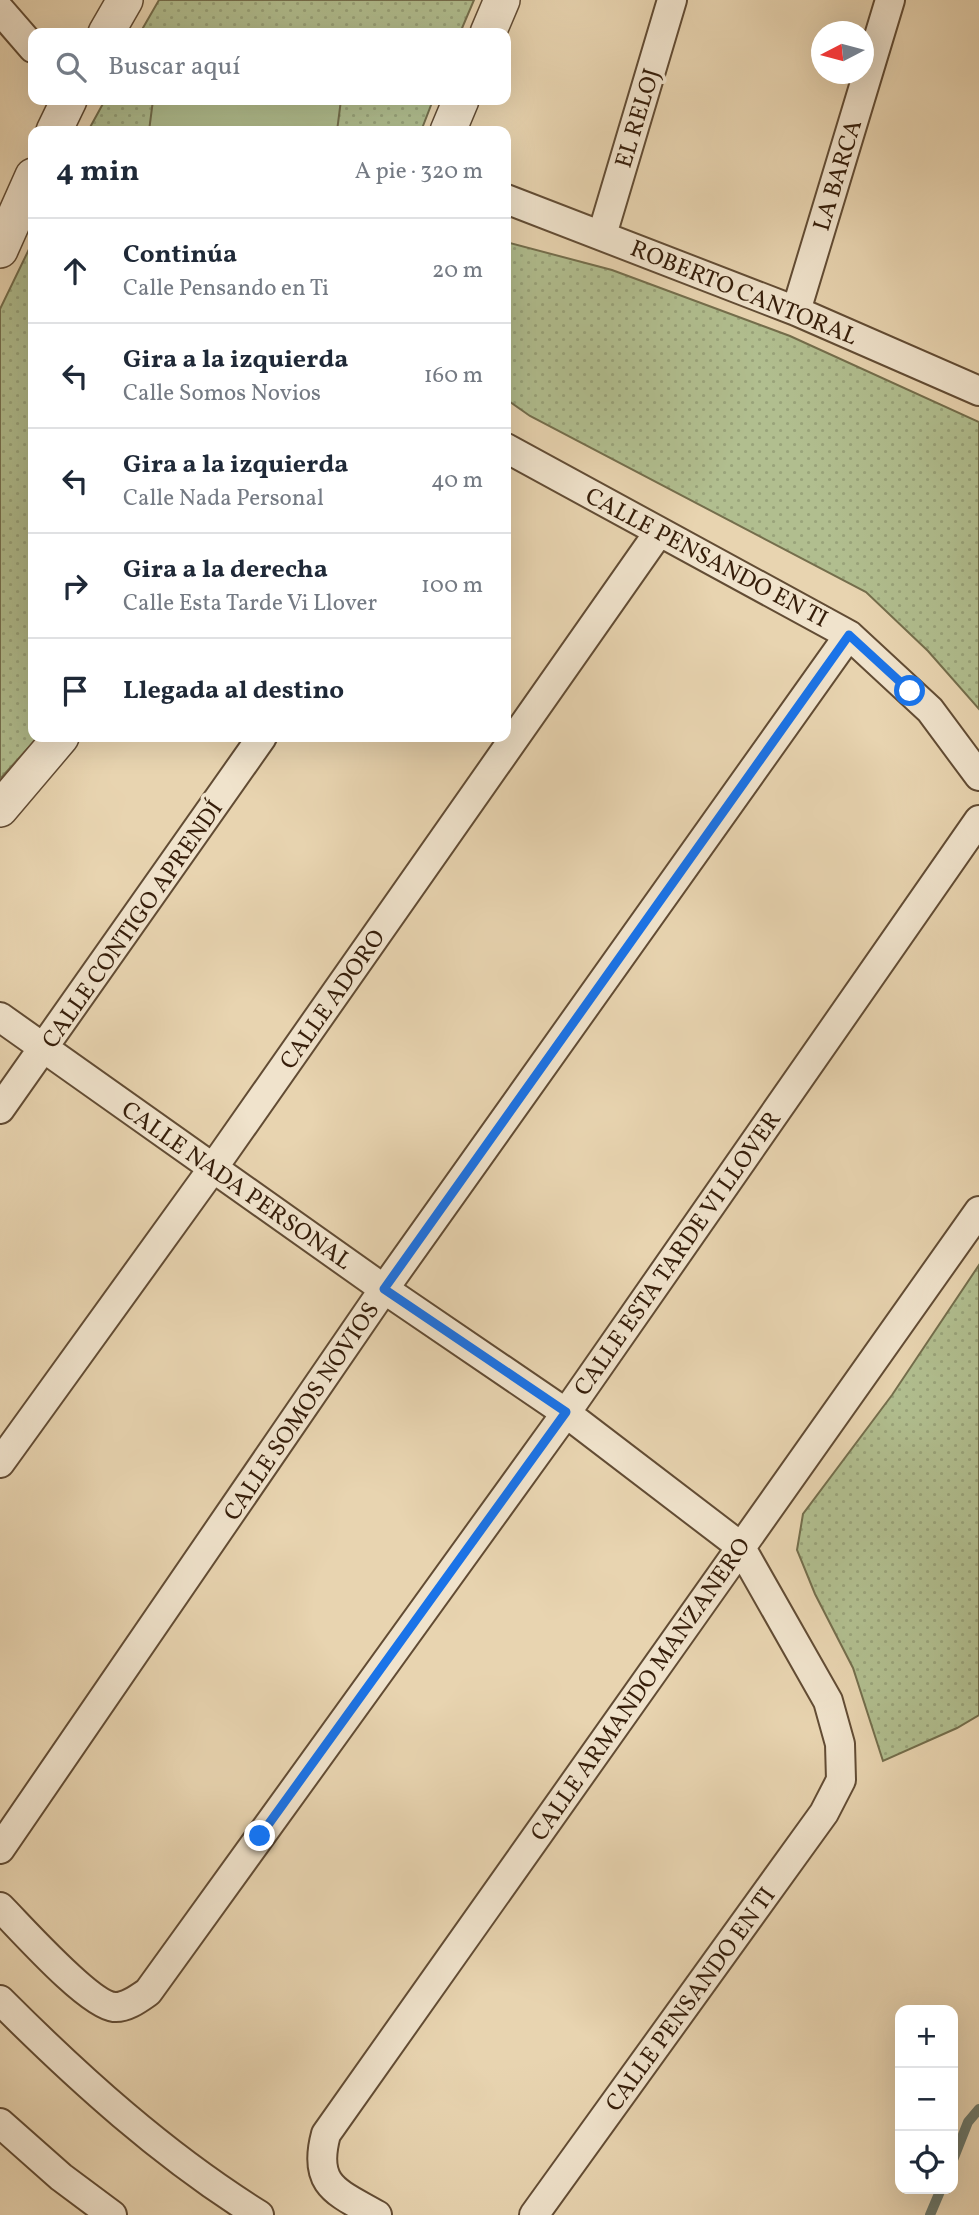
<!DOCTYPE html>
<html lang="es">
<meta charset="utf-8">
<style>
:root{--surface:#fff;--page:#f2f2f3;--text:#1f2937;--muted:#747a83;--line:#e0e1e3}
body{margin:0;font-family:Vollkorn,serif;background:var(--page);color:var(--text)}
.controls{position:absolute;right:21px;bottom:21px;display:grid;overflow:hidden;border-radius:14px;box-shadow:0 7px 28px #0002}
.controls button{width:63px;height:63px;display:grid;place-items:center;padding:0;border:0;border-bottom:2px solid var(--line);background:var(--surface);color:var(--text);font:35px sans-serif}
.compass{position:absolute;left:811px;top:21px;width:63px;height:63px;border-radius:50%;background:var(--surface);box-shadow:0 7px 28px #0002;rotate:264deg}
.stop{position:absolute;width:21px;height:21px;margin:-16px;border:5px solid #1a73e8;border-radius:50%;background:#fff}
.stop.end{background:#1a73e8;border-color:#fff;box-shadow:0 2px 7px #0008}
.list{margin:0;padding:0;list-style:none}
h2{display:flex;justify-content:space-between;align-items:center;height:91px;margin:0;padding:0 28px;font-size:30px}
h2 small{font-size:23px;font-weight:400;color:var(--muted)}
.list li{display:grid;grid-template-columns:46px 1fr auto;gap:21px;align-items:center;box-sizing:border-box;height:105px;padding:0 28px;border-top:2px solid var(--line)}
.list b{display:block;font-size:26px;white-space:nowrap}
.list p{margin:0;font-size:23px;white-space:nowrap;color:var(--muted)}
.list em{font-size:23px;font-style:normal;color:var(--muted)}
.icon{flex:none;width:38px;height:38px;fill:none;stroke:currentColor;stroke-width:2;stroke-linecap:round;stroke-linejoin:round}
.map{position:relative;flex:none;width:979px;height:2215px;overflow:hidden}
.search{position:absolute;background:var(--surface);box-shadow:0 7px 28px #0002;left:28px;top:28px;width:483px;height:77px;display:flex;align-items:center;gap:18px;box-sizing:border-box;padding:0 24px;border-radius:14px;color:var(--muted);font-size:26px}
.panel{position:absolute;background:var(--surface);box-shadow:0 7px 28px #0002;left:28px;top:126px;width:483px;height:616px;border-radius:14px}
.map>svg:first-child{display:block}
.grass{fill:url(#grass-dots);stroke:#746e4c;stroke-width:2}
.garden{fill:#b1be8f;stroke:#746e4c;stroke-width:2}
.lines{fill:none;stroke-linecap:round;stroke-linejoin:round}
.stream{stroke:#707a6b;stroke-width:10}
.minor-casing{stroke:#624c34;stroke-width:32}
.tertiary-casing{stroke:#624c34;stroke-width:38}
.minor{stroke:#f0e3cc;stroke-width:28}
.tertiary{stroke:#f0e3cc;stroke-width:35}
.route{stroke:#1a73e8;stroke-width:9}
.labels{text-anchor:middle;stroke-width:7;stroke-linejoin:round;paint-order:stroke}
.street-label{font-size:24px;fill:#361e0a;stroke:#f0e3cc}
</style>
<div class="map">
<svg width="979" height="2215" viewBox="0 0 979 2215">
<defs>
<pattern id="grass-dots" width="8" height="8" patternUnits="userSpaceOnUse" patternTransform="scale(1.75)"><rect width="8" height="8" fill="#b1be8f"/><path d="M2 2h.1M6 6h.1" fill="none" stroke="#99a37a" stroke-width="1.8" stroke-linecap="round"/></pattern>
</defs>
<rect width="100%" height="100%" fill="#e8d4b0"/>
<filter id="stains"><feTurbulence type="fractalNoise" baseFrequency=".00286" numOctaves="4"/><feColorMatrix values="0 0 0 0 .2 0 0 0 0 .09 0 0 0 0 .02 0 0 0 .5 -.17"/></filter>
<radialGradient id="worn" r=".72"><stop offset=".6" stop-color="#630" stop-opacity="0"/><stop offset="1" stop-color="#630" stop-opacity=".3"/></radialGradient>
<path class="grass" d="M159,0H474L460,33H140Z
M105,100H433L421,131H88Z
M33,241V737H38L0,779V309Z
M506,242L612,270L790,336L979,422V709L928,651L866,592L530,416L506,399Z
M979,1265V1715L957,1728L883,1761L853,1668L815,1594L797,1550L803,1514L892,1395Z"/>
<path class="garden" d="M153,100H341L337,131H149Z"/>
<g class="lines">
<path class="stream" d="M953,2160L968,2122L979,2109
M930,2215L941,2189"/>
<defs>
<path id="minor" d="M0,10L33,48
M506,199L796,311L979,391
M602,235L672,0
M796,311L890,0
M506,448L849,635L930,710L979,776
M0,1017L384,1289L566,1413L740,1546L828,1701L840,1744L841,1780L824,1813L534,2215
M0,1109L262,737
M0,1463L213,1168L659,532
M0,1849L384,1289L849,635
M0,1907C21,1928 88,2004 114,2007C126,2008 138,1999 148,1992L566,1413L979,820
M0,2000C79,2079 164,2156 259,2215
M0,2123L61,2177L112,2215
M377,2215C337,2192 312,2186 326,2134L979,1211"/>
<path id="tertiary" d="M106,33L125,0
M488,33L502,0
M54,131L69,100
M448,131L461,100
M0,250L33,176
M0,809L61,737"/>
</defs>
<use href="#minor" class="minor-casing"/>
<use href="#tertiary" class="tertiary-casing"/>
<use href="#minor" class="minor"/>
<use href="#tertiary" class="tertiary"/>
</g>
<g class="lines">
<path class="route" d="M260,1836L566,1412L384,1289L849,635L910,691"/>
</g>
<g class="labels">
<g class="street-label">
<text transform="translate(637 118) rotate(-73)" y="8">EL RELOJ</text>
<text transform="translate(837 175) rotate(-73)" y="8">LA BARCA</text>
<text transform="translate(744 292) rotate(22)" y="8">ROBERTO CANTORAL</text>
<text transform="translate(707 557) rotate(28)" y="8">CALLE PENSANDO EN TI</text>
<text transform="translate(132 924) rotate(-55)" y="8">CALLE CONTIGO APRENDÍ</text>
<text transform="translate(332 999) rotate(-55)" y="8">CALLE ADORO</text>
<text transform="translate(237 1185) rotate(35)" y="8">CALLE NADA PERSONAL</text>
<text transform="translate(677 1253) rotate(-55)" y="8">CALLE ESTA TARDE VI LLOVER</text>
<text transform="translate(301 1411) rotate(-56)" y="8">CALLE SOMOS NOVIOS</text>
<text transform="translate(640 1689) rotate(-55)" y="8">CALLE ARMANDO MANZANERO</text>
<text transform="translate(690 1999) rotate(-54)" y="8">CALLE PENSANDO EN TI</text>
</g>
</g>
<rect width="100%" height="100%" filter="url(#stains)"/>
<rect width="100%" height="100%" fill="url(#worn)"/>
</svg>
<div class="controls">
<button>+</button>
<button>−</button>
<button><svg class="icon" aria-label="locate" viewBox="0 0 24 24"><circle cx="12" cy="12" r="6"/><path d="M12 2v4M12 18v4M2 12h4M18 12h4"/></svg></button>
</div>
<svg class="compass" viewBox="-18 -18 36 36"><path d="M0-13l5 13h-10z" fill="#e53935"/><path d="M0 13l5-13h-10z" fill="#747a83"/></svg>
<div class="stop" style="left:910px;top:691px"></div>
<div class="stop end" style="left:260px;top:1836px"></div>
<div class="search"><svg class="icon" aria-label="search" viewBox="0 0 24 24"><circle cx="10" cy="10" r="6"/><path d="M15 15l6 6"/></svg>Buscar aquí</div>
<section class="panel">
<h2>4 min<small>A pie · 320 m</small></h2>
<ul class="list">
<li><svg class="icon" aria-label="ahead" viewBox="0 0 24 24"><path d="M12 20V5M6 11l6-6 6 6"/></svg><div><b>Continúa</b><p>Calle Pensando en Ti</p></div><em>20 m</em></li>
<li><svg class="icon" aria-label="left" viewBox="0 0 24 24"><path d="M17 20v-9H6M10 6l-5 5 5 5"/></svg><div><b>Gira a la izquierda</b><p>Calle Somos Novios</p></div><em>160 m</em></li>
<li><svg class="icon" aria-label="left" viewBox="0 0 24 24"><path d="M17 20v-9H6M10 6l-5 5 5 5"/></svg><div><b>Gira a la izquierda</b><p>Calle Nada Personal</p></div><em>40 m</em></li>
<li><svg class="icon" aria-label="right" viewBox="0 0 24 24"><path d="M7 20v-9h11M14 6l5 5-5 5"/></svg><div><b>Gira a la derecha</b><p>Calle Esta Tarde Vi Llover</p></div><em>100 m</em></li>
<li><svg class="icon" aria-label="arrive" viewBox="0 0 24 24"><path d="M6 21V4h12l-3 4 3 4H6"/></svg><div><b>Llegada al destino</b></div></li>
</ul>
</section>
</div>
